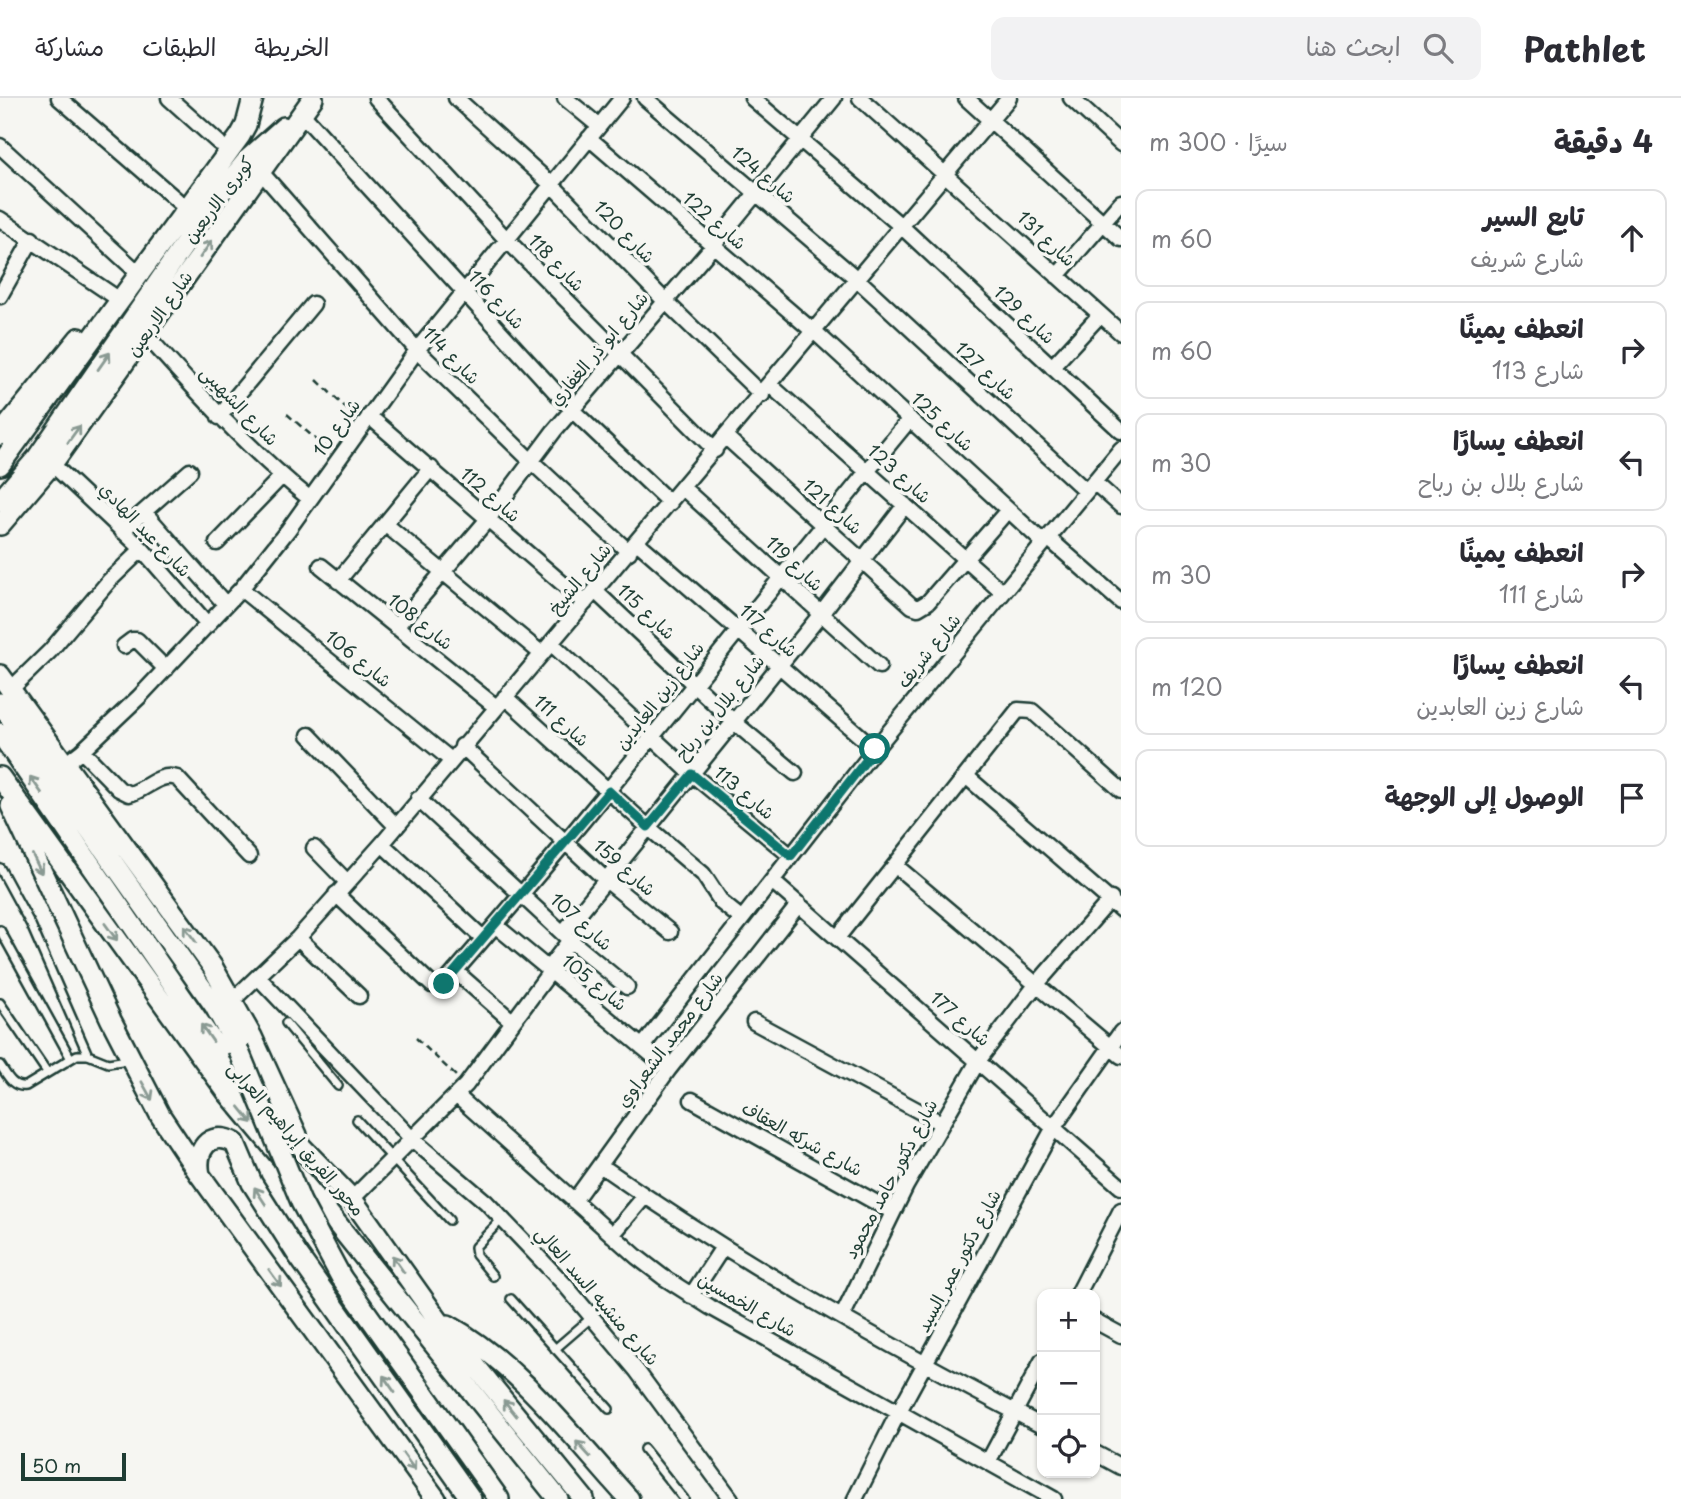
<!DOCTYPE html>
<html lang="ar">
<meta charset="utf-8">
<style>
:root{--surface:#fff;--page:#f2f2f3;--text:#2b2b33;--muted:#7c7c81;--line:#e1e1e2}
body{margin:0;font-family:"Playpen Sans","Playpen Sans Arabic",sans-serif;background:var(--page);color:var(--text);direction:rtl}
.controls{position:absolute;right:21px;bottom:21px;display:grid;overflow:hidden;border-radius:14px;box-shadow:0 2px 5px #0004}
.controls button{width:63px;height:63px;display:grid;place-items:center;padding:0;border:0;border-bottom:2px solid var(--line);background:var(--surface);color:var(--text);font:35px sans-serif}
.scale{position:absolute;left:21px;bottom:18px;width:105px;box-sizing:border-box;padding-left:7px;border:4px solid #1f3d34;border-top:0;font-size:19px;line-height:24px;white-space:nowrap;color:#1f3d34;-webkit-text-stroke:5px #f6f6f2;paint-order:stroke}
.stop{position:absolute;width:21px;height:21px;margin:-16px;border:5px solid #0f766e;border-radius:50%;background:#fff}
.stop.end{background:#0f766e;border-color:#fff;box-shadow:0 2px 7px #0008}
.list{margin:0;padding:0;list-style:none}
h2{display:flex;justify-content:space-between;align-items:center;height:91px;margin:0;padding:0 28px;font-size:30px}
h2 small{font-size:23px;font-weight:400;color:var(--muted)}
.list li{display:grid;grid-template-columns:46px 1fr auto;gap:21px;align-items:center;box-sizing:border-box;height:98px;margin:0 14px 14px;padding:0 14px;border:2px solid var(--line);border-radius:14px}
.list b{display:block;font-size:26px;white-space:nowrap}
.list p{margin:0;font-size:23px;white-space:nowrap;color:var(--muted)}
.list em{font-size:23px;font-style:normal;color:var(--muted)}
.icon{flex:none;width:38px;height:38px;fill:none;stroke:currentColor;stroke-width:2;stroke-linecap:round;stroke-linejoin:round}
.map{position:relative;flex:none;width:1121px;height:1401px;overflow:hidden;direction:ltr}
header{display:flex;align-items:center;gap:42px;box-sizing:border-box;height:98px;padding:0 35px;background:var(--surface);border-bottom:2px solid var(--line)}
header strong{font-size:33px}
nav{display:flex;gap:38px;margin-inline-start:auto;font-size:24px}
.search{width:490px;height:63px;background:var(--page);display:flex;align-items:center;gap:18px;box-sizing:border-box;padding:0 24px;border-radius:14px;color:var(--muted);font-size:26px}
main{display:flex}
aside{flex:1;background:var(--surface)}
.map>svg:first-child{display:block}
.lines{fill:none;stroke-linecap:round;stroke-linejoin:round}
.lane-casing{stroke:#1f3d34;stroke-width:12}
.street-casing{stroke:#1f3d34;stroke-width:19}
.secondary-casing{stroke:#1f3d34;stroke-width:24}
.path{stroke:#1f3d34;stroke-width:2.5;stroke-dasharray:7 5;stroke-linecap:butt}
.lane{stroke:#f6f6f2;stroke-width:7}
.street{stroke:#f6f6f2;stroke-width:14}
.secondary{stroke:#f6f6f2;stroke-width:19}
.secondary-bridge-casing{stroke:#1f3d34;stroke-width:24;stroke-linecap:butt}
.secondary-bridge{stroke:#f6f6f2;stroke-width:19}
.oneway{stroke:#8a9a93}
.route{stroke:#0f766e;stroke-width:9}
.labels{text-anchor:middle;stroke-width:7;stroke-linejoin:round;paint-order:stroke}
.street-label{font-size:18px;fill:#1f3d34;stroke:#f6f6f2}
</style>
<header>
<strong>Pathlet</strong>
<div class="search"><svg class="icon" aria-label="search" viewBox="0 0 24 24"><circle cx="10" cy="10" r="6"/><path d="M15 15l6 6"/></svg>ابحث هنا</div>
<nav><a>الخريطة</a><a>الطبقات</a><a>مشاركة</a></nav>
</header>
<main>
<aside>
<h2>4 دقيقة<small>سيرًا · 300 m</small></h2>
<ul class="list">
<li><svg class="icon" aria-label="ahead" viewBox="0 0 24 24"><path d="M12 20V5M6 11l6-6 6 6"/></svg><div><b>تابع السير</b><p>شارع شريف</p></div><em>60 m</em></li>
<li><svg class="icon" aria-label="right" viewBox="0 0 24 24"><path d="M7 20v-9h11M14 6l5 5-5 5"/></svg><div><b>انعطف يمينًا</b><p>شارع 113</p></div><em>60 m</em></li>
<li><svg class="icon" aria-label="left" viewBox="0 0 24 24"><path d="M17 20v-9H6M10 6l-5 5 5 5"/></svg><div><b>انعطف يسارًا</b><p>شارع بلال بن رباح</p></div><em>30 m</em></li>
<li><svg class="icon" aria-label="right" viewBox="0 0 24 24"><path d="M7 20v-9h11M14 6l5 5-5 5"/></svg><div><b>انعطف يمينًا</b><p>شارع 111</p></div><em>30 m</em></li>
<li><svg class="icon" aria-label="left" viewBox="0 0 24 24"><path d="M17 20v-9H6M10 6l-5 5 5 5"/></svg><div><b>انعطف يسارًا</b><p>شارع زين العابدين</p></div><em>120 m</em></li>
<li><svg class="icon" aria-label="arrive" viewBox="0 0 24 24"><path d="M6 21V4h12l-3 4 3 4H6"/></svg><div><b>الوصول إلى الوجهة</b></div></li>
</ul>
</aside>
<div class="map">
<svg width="1121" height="1401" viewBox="0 0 1121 1401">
<rect width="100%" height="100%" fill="#f6f6f2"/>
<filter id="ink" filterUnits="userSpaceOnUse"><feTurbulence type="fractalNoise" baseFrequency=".0143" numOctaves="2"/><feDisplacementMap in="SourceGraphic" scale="14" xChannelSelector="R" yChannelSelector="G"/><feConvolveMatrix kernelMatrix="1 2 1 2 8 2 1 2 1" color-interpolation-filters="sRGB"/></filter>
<g filter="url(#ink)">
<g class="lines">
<defs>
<path id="lane" d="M0,770L31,827L88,957
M0,832L70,959
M0,905L47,974
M286,925L338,988
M0,967C7,977 12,990 26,988L77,957H88L108,965L128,962
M357,1022L449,1122
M493,1178L476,1157L475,1149L502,1121
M511,1201L609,1311
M555,1251L592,1219
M644,1351L684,1401"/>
<path id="street" d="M59,0L179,104
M169,0L219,45
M376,0L506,141L715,352
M456,0L552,87L665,203L762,297
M565,0L599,28
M645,0L857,181L1086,393
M752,0L901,128L1121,333
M860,0L1121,235
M966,0L1121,141
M1071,0L1121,46
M302,16L572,312L670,405
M589,40L814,234
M0,48L133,170
M261,74L417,252L532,364L629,454
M0,121L114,198
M1057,178L1121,104
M0,198L32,141
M814,233L1043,444
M146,237C198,295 249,352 310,401
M1052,269L1100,217
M770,287L1002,494
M369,318L585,505
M219,319L313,206
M726,339L912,508L918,510L928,504L1008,412
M52,366L142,451L208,527
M1094,384L1121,408
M683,390L879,568
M144,414L226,507
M385,426L542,556
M122,433L190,373
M1047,439L1121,504
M637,444L875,651
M217,445L282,378
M321,468L496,609
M338,483L431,370
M241,491L451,662
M595,493L734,624L795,675
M396,529L488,421L554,333L713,148L834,0
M551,545L692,676L791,758
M124,548L132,542H137L166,571
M10,592L50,553L109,483L142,451
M505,599L648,729L703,776L722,805L742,821
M309,637L396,728
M462,648L606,782L670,834
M82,653L119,691L129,696C147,692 158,674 177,680L249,758
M65,666L82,653L139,599L241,491L288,432L417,252L622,0
M966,678L1121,812
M418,701L570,842L627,889
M382,746L483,840
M314,750L347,784
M896,768L1121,958
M772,783L1121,1089
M336,796L432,887L444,886C605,703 755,509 910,321
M495,827L669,971
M563,835L821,516L905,407
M298,840L359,898
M837,840L1018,612L1032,613L1121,692
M547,872L570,842
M455,873L513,924
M258,879L412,1041L486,1104L565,1187L637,1273L731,1401
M233,902L298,840L382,746L1009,0
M754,924L941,1025
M642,949L875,651L1121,351
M456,997L637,1159L663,1179L710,1209L1054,1401
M692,1002L893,1114
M600,1067C740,1165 890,1249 1042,1328
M352,1101L466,987L550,874
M574,1103L669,971L799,806
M612,1137L645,1098
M1078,1196L1121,1112
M691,1198L723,1149
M842,1219L906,1088L978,963L1036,887L1111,801
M1095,1223L1121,1237
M1095,1355L1121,1369
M988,1364L1042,1263
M855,1401L898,1315L1054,1029L1121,934"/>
<path id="secondary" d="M0,337L79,240
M0,367L240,38L246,27L253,0
M0,403L37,360L218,98L248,61L284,29
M0,427L52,366L313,0
M0,577L212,868L252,939L297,1037
M0,605L214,907L238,951
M0,635L230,969L263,1009L352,1101L438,1222L584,1401
M0,679L227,994L334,1122L558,1401
M11,708L111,922L160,1017L200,1077L436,1401
M200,1077C195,1053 208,1031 235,1045L252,1085L297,1156L471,1401
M341,1179L499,1401
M448,1227C519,1266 575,1342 629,1401"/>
</defs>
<use href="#lane" class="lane-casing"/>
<use href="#street" class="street-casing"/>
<use href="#secondary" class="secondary-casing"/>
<path class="path" d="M317,282L353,317
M287,316L328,352
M416,940L456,978"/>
<use href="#lane" class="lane"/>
<use href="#street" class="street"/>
<use href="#secondary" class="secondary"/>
<defs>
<path id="secondary-bridge" d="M238,951L301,1104L341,1179"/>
</defs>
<use href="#secondary-bridge" class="secondary-bridge-casing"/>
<use href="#secondary-bridge" class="secondary-bridge"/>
</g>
<defs><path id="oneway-shaft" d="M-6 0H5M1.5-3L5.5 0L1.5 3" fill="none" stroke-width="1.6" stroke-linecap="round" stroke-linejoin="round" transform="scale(1.75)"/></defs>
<g class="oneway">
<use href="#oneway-shaft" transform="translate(206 151) rotate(-55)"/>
<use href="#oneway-shaft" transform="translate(104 263) rotate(-55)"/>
<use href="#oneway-shaft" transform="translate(74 336) rotate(-54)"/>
<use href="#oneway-shaft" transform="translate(36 687) rotate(-125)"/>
<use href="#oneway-shaft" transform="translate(37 766) rotate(64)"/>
<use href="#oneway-shaft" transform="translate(111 834) rotate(54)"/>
<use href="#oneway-shaft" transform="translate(190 836) rotate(-126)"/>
<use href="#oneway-shaft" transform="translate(207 935) rotate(-125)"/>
<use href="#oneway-shaft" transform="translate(147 993) rotate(61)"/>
<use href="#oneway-shaft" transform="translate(246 1017) rotate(51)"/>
<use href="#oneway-shaft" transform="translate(260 1098) rotate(-123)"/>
<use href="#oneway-shaft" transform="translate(398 1166) rotate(-125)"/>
<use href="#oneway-shaft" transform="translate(275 1180) rotate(54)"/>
<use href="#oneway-shaft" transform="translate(389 1286) rotate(-125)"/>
<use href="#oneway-shaft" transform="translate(510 1310) rotate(-129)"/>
<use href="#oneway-shaft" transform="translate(583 1351) rotate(-132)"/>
<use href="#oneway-shaft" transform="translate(409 1364) rotate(54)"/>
</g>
</g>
<g class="lines" filter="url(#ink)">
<path class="route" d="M444,886L609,693L648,729L692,676L791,758L875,651"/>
</g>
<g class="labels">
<g class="street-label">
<text transform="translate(763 77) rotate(40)" y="6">شارع 124</text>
<text transform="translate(219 102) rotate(-53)" y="6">كوبرى الاربعين</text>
<text transform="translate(714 123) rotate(41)" y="6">شارع 122</text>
<text transform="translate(624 134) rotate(46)" y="6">شارع 120</text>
<text transform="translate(1046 141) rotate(43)" y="6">شارع 131</text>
<text transform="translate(556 165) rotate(46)" y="6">شارع 118</text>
<text transform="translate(496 202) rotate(47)" y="6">شارع 116</text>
<text transform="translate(160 216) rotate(-55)" y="6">شارع الاربعين</text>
<text transform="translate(1024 217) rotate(43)" y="6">شارع 129</text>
<text transform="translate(599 251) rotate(-50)" y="6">شارع ابو ذر الغفاري</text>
<text transform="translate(451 258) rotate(45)" y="6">شارع 114</text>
<text transform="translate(985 273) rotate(43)" y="6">شارع 127</text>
<text transform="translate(239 308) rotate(46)" y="6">شارع الشهيبى</text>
<text transform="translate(942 324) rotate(43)" y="6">شارع 125</text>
<text transform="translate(337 330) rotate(-54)" y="6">شارع 10</text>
<text transform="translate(899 376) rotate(42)" y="6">شارع 123</text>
<text transform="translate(490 397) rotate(41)" y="6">شارع 112</text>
<text transform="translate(832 409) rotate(42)" y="6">شارع 121</text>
<text transform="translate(145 432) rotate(46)" y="6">شارع عبد الهادي</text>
<text transform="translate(794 466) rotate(43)" y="6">شارع 119</text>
<text transform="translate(580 481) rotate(-50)" y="6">شارع الشيخ</text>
<text transform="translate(646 514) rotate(43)" y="6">شارع 115</text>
<text transform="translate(420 524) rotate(39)" y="6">شارع 108</text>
<text transform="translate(768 533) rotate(41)" y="6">شارع 117</text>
<text transform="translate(929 553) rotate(-51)" y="6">شارع شريف</text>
<text transform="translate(358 561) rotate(39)" y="6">شارع 106</text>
<text transform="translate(660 598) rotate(-52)" y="6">شارع زين العابدين</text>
<text transform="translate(720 610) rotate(-51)" y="6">شارع بلال بن رباح</text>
<text transform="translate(561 623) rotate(42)" y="6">شارع 111</text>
<text transform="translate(744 695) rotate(40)" y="6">شارع 113</text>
<text transform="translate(624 770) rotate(41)" y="6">شارع 159</text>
<text transform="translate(581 824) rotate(42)" y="6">شارع 107</text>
<text transform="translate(594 885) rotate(39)" y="6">شارع 105</text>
<text transform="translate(960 921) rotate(41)" y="6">شارع 177</text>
<text transform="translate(670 942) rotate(-53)" y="6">شارع محمد الشعراوي</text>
<text transform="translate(296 1041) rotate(49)" y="6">محور الفريق إبراهيم العرابى</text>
<text transform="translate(802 1041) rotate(29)" y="6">شارع شركه العقاف</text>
<text transform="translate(891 1081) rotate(-62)" y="6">شارع دكتور حامد محمود</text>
<text transform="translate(959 1163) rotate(-62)" y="6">شارع دكتور عمر السيد</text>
<text transform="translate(597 1198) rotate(49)" y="6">شارع منشيه السد العالي</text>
<text transform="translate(747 1207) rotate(30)" y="6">شارع الخمسين</text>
</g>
</g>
</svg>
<div class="controls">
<button>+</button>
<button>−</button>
<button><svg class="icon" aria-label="locate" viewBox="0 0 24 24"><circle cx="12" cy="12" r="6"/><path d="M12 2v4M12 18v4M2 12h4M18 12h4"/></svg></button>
</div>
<div class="scale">50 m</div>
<div class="stop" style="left:875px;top:651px"></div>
<div class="stop end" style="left:444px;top:886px"></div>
</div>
</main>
